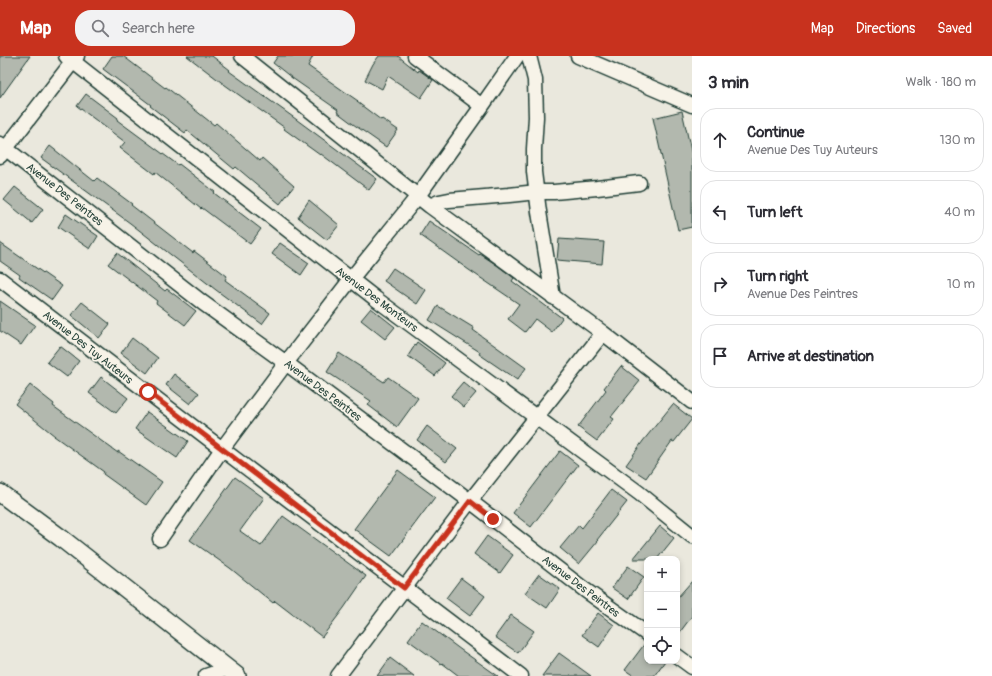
<!DOCTYPE html>
<meta charset="utf-8">
<style>
:root{--surface:#fff;--page:#f2f2f3;--text:#2b2b33;--muted:#7c7c81;--line:#e1e1e2;--accent:#c8321e}
body{margin:0;font-family:Pangolin,sans-serif;background:var(--page);color:var(--text)}
.controls{position:absolute;right:12px;bottom:12px;display:grid;overflow:hidden;border-radius:8px;box-shadow:0 2px 6px #0003}
.controls button{width:36px;height:36px;display:grid;place-items:center;padding:0;border:0;border-bottom:1px solid var(--line);background:var(--surface);color:var(--text);font:20px sans-serif}
.stop{position:absolute;width:12px;height:12px;margin:-9px;border:3px solid #c8321e;border-radius:50%;background:#fff}
.stop.end{background:#c8321e;border-color:#fff;box-shadow:0 1px 4px #0008}
.list{margin:0;padding:0;list-style:none}
h2{display:flex;justify-content:space-between;align-items:center;height:52px;margin:0;padding:0 16px;font-size:17px}
h2 small{font-size:13px;font-weight:400;color:var(--muted)}
.list li{display:grid;grid-template-columns:26px 1fr auto;gap:12px;align-items:center;box-sizing:border-box;height:64px;margin:0 8px 8px;padding:0 8px;border:1px solid var(--line);border-radius:16px}
.list b{display:block;font-size:15px;white-space:nowrap}
.list p{margin:0;font-size:13px;white-space:nowrap;color:var(--muted)}
.list em{font-size:13px;font-style:normal;color:var(--muted)}
.icon{flex:none;width:22px;height:22px;fill:none;stroke:currentColor;stroke-width:2;stroke-linecap:round;stroke-linejoin:round}
.map{position:relative;flex:none;width:692px;height:620px;overflow:hidden}
header{display:flex;align-items:center;gap:24px;box-sizing:border-box;height:56px;padding:0 20px;background:var(--accent);color:#fff}
header strong{font-size:19px}
nav{display:flex;gap:22px;margin-inline-start:auto;font-size:14px}
.search{width:280px;height:36px;background:var(--page);display:flex;align-items:center;gap:10px;box-sizing:border-box;padding:0 14px;border-radius:16px;color:var(--muted);font-size:15px}
main{display:flex}
aside{flex:1;background:var(--surface)}
.map>svg:first-child{display:block}
.building{fill:#b2b8ae;stroke:#1f3d34}
.lines{fill:none;stroke-linecap:round;stroke-linejoin:round}
.minor-casing{stroke:#1f3d34;stroke-width:17}
.tertiary-casing{stroke:#1f3d34;stroke-width:20}
.minor{stroke:#f7f3e8;stroke-width:14}
.tertiary{stroke:#f7f3e8;stroke-width:17}
.route{stroke:#c8321e;stroke-width:5}
.labels{text-anchor:middle;stroke-width:3.5;stroke-linejoin:round;paint-order:stroke}
.street-label{font-size:11px;fill:#1f3d34;stroke:#f7f3e8}
</style>
<header>
<strong>Map</strong>
<div class="search"><svg class="icon" aria-label="search" viewBox="0 0 24 24"><circle cx="10" cy="10" r="6"/><path d="M15 15l6 6"/></svg>Search here</div>
<nav><a>Map</a><a>Directions</a><a>Saved</a></nav>
</header>
<main>
<div class="map">
<svg width="692" height="620" viewBox="0 0 692 620">
<rect width="100%" height="100%" fill="#eae8dd"/>
<filter id="ink" filterUnits="userSpaceOnUse"><feTurbulence type="fractalNoise" baseFrequency=".025" numOctaves="2"/><feDisplacementMap in="SourceGraphic" scale="8" xChannelSelector="R" yChannelSelector="G"/><feConvolveMatrix kernelMatrix="1 2 1 2 8 2 1 2 1" color-interpolation-filters="sRGB"/></filter>
<g filter="url(#ink)">
<path class="building" d="M0,0H30L0,42Z
M112,0H123L165,32L166,31L214,69L216,67L260,105L262,102L294,130L280,148L236,111L234,113L187,74L185,77L150,50L151,49L103,13Z
M187,0H212L230,14L229,15L293,61L377,123L369,134L321,98L320,99L284,73L285,72L221,26Z
M278,0H313L308,10L358,45L357,46L381,64L382,63L398,74L386,91L353,68L337,56L338,54L292,22L273,7Z
M379,0H398L418,16L419,14L433,24L421,42L388,20L382,33L365,24L373,8Z
M86,38L118,62L117,64L178,109L179,108L215,136L214,137L261,173L250,188L202,152L201,153L155,116L154,118L120,92L125,86L77,50Z
M682,55L692,99V171L678,174L653,62Z
M50,90L94,125L97,122L132,148L131,149L193,197L194,195L227,220L225,224L270,257L262,268L216,234L130,167L41,102Z
M15,131L43,153L32,167L4,144Z
M309,144L339,169L327,184L298,161Z
M66,158L98,180L90,193L58,171Z
M429,165L479,199L480,198L497,209L514,222L512,225L562,262L552,276L535,263L525,276L508,263L519,248L469,214L420,179Z
M559,183L604,186L602,208L557,204Z
M0,187L62,230L52,244L19,221L20,219L0,205Z
M280,187L309,207L301,219L272,198Z
M117,197L165,235L167,233L196,255L185,269L156,247L157,245L108,208Z
M393,212L426,234L417,248L384,225Z
M0,245L35,269L21,289L0,275Z
M82,246L110,268L99,282L71,259Z
M438,250L474,272L473,274L526,312L517,324L479,298L480,296L429,264Z
M371,252L395,271L385,283L361,264Z
M132,282L158,302L147,317L121,297Z
M417,286L445,307L435,320L408,300Z
M60,290L79,305L67,321L47,306Z
M339,297L384,326L388,321L418,342L397,371L368,349L371,345L327,316Z
M621,310L640,325L611,361L614,363L597,385L578,371L606,334L604,332Z
M174,318L199,337L190,348L166,329Z
M101,321L128,342L116,357L89,337Z
M463,326L476,337L464,351L451,340Z
M30,329L54,348L53,350L118,397V395L162,426L146,449L103,418L104,416L54,380H55L15,348Z
M673,348L692,363L674,386L672,385L646,422L626,409L643,385Z
M147,356L188,385L177,402L135,373Z
M427,370L457,393L446,406L417,384Z
M560,395L578,409L531,471L513,457Z
M398,414L435,441L391,500L354,473Z
M235,421L264,442L240,475L261,490L283,460L366,520L344,552L322,581L275,545L273,547L230,512L190,484Z
M611,434L627,446L597,484L598,485L579,508L560,492L579,469L582,472Z
M660,470L674,482L657,503H633Z
M487,480L513,499L500,517L474,498Z
M628,510L644,521L628,543L612,532Z
M539,518L560,533L547,552L525,537Z
M461,522L485,540L470,560L446,542Z
M692,525V560L677,580V542Z
M598,557L614,569L599,591L582,579Z
M511,559L534,575L518,597L495,581Z
M422,565L461,594L498,620H459L442,607L441,608L408,584Z
M646,586H647V605H665L654,620H634L625,614Z
M559,597L591,620H542Z
M390,602L414,620H377Z"/>
<g class="lines">
<defs>
<path id="minor" d="M66,0L376,243L639,437L692,480
M242,0L430,150L603,277L692,346
M415,0L482,50
M529,0L535,24L536,61L534,93V116L539,156L553,241
M578,0L692,49
M0,88L203,247L286,307L470,445L585,534L647,578
M0,100L77,0
M430,150L439,146L449,144L509,139L537,136H554L597,132L639,127
M0,223L222,393L521,620
M160,483L222,393L286,307L351,223L418,140L482,50L517,0
M677,600L692,611
M206,620L227,613
M338,620L470,445L603,277"/>
<path id="tertiary" d="M0,437L61,482L237,620"/>
</defs>
<use href="#minor" class="minor-casing"/>
<use href="#tertiary" class="tertiary-casing"/>
<use href="#minor" class="minor"/>
<use href="#tertiary" class="tertiary"/>
</g>
</g>
<g class="lines" filter="url(#ink)">
<path class="route" d="M148,336L404,532L470,445L493,463"/>
</g>
<g class="labels">
<g class="street-label">
<text transform="translate(65 138) rotate(38)" y="4">Avenue Des Peintres</text>
<text transform="translate(377 243) rotate(37)" y="4">Avenue Des Monteurs</text>
<text transform="translate(88 291) rotate(38)" y="4">Avenue Des Tuy Auteurs</text>
<text transform="translate(323 334) rotate(37)" y="4">Avenue Des Peintres</text>
<text transform="translate(581 530) rotate(37)" y="4">Avenue Des Peintres</text>
</g>
</g>
</svg>
<div class="controls">
<button>+</button>
<button>−</button>
<button><svg class="icon" aria-label="locate" viewBox="0 0 24 24"><circle cx="12" cy="12" r="6"/><path d="M12 2v4M12 18v4M2 12h4M18 12h4"/></svg></button>
</div>
<div class="stop" style="left:148px;top:336px"></div>
<div class="stop end" style="left:493px;top:463px"></div>
</div>
<aside>
<h2>3 min<small>Walk · 180 m</small></h2>
<ul class="list">
<li><svg class="icon" aria-label="ahead" viewBox="0 0 24 24"><path d="M12 20V5M6 11l6-6 6 6"/></svg><div><b>Continue</b><p>Avenue Des Tuy Auteurs</p></div><em>130 m</em></li>
<li><svg class="icon" aria-label="left" viewBox="0 0 24 24"><path d="M17 20v-9H6M10 6l-5 5 5 5"/></svg><div><b>Turn left</b></div><em>40 m</em></li>
<li><svg class="icon" aria-label="right" viewBox="0 0 24 24"><path d="M7 20v-9h11M14 6l5 5-5 5"/></svg><div><b>Turn right</b><p>Avenue Des Peintres</p></div><em>10 m</em></li>
<li><svg class="icon" aria-label="arrive" viewBox="0 0 24 24"><path d="M6 21V4h12l-3 4 3 4H6"/></svg><div><b>Arrive at destination</b></div></li>
</ul>
</aside>
</main>
